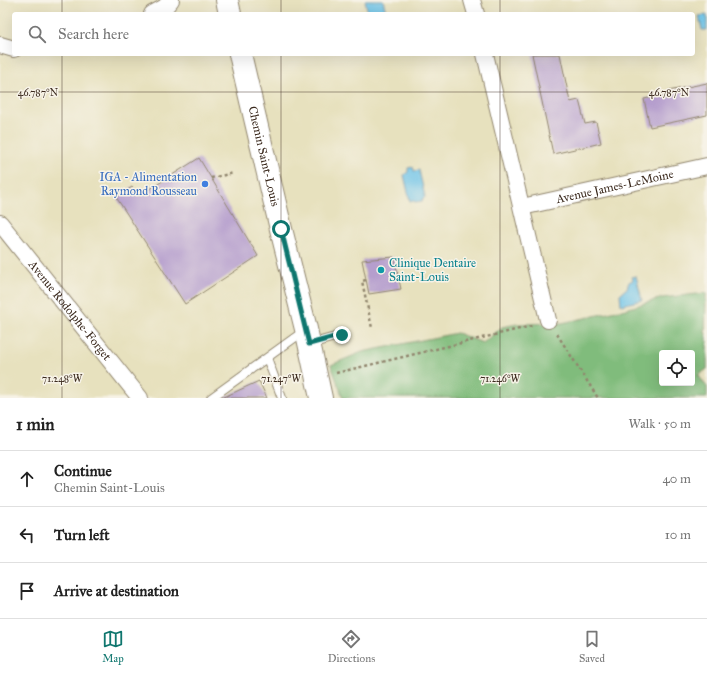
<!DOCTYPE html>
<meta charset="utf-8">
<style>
:root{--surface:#fff;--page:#f6f6f6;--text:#222;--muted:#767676;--line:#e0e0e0;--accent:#0f766e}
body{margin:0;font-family:"IM FELL Great Primer",serif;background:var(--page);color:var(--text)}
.controls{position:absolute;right:12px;bottom:12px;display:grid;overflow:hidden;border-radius:4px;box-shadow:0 4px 16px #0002}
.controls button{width:36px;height:36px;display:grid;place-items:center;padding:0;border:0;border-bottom:1px solid var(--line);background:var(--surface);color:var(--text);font:20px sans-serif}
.stop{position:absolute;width:12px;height:12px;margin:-9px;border:3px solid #0f766e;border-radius:50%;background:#fff}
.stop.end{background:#0f766e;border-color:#fff;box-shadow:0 1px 4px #0008}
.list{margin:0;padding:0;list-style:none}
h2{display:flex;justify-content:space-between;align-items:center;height:52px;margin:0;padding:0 16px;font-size:17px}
h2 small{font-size:13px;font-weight:400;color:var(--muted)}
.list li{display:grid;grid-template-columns:26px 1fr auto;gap:12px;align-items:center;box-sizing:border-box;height:56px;padding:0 16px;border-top:1px solid var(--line)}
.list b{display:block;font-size:15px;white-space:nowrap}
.list p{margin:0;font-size:13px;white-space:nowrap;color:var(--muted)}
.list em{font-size:13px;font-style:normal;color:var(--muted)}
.icon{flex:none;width:22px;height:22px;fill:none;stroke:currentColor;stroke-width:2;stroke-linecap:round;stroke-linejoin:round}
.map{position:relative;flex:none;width:707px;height:398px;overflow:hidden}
.search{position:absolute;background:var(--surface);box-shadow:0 4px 16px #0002;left:12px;right:12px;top:12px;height:44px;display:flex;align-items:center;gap:10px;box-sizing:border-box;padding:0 14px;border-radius:4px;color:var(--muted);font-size:15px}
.sheet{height:220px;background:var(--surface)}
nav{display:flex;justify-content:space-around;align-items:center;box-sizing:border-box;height:56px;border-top:1px solid var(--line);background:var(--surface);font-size:11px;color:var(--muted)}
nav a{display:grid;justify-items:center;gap:2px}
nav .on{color:var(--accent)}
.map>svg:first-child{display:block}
.forest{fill:#80bc7b;stroke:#5e734c;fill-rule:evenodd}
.water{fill:#6bc2e8;stroke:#537683}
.building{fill:#b59ecd}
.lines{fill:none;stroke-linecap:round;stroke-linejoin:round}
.lane-casing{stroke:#91866e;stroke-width:10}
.street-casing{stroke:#91866e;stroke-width:18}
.secondary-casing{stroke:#91866e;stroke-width:24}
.path{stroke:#91866e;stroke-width:2.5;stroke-dasharray:3 3;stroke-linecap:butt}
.lane{stroke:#fff;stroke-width:8}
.street{stroke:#fff;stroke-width:16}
.secondary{stroke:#fff;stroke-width:22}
.route{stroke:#0f766e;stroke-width:5}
.ticks{fill:none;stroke:#3b2a1e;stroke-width:1;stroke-opacity:0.45}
.shop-dot{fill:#3f7fe0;stroke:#f7f3e8;stroke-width:1.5}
.culture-dot{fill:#0f9aa8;stroke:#f7f3e8;stroke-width:1.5}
.labels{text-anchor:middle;stroke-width:3;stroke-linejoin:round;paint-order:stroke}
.street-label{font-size:12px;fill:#3b2a1e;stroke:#f7f3e8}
.shop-label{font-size:12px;fill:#366cbe;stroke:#f7f3e8;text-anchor:end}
.culture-label{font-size:12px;fill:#0d838f;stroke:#f7f3e8;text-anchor:start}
.ticks-label{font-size:10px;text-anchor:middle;fill:#3b2a1e;stroke:#f7f3e8;stroke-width:3;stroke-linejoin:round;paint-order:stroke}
</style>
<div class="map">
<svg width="707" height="398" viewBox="0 0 707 398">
<rect width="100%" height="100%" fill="#f7f3e8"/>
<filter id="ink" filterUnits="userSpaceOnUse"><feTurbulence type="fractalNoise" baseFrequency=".025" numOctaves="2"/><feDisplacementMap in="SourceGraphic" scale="8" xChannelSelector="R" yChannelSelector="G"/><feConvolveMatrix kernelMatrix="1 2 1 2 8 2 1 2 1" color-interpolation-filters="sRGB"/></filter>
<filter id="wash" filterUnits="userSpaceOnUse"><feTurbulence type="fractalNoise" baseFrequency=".012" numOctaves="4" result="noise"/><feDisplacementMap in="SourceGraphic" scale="16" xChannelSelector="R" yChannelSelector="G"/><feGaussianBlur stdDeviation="0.9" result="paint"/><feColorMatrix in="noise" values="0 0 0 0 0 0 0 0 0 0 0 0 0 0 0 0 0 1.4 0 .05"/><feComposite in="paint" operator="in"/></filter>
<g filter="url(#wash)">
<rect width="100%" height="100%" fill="#e7e1be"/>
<path class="forest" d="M706,293L705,332L707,337V369L698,375L707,387V398H343L331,365L362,352L457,333L483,343L502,327L517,324L562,323L626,309L662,298ZM662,353H692V383H662Z"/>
<path class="water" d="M365,0H383L386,12L382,14H368Z
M707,15V30H702L699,16Z
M413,167L414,171L419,170L425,197L423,198L422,201L415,202L414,201H410L404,175L408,172V168Z
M636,276L642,300L621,305L620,294L627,288L629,282L633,280L632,277Z"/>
<g id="blocks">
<path class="building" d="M532,54H560L570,102L579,100L585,124L596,122L601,143L553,154Z
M707,83V115L650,127L644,99L668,94V91Z
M199,158L258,256L185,304L116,197L132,187L139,196Z
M394,257L401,289L369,294L362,260Z
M259,381L267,398H222Z"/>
</g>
</g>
<g filter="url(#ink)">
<use href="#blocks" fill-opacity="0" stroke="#91866e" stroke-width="1"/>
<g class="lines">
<defs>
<path id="lane" d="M310,344L342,335
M267,358L282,398
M211,398L304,331"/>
<g id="street">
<path d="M472,0L476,14"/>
<path d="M152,14L165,7L171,0"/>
<path d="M0,45L14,49"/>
<path d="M485,54L548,320"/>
<path id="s1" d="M522,207L707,166"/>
<path id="s2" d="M0,223L140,398"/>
</g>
<g id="secondary">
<path d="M227,0L230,14"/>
<path id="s3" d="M240,54L281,229L306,329L321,398"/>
</g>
</defs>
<use href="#lane" class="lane-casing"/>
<use href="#street" class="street-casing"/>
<use href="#secondary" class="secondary-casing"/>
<path class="path" d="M211,178L234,173
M366,280L362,281L372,328
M557,334L598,398
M336,373L532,326"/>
<use href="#lane" class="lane"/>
<use href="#street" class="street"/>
<use href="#secondary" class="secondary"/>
</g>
</g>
<g class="lines" filter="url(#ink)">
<path class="route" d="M281,229L309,344L342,335"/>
</g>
<path class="ticks" d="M62,0V14M281,0V14M500,0V14M62,54V398M281,54V398M500,54V398M0,92H707"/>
<circle class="shop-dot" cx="205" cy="184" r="4"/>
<circle class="culture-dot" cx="381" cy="270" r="4"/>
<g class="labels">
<g class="street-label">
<text dy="4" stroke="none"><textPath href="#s3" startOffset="105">Chemin Saint-Louis</textPath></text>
<text dy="4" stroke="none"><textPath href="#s1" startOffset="95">Avenue James-LeMoine</textPath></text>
<text dy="4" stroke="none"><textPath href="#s2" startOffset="112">Avenue Rodolphe-Forget</textPath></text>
</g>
<g class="shop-label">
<text x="197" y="181">IGA - Alimentation<tspan x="197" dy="14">Raymond Rousseau</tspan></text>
</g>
<g class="culture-label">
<text x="389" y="267">Clinique Dentaire<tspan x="389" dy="14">Saint-Louis</tspan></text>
</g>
</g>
<g class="ticks-label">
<text x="38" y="96">46.787°N</text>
<text x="669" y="96">46.787°N</text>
<text x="62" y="382">71.248°W</text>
<text x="281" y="382">71.247°W</text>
<text x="500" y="382">71.246°W</text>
</g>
</svg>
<div class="controls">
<button><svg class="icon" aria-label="locate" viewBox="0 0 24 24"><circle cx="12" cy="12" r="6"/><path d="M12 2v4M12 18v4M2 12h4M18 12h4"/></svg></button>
</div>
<div class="stop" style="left:281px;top:229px"></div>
<div class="stop end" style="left:342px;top:335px"></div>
<div class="search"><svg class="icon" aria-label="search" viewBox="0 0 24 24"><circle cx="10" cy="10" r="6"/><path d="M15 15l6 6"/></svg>Search here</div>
</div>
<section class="sheet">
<h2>1 min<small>Walk · 50 m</small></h2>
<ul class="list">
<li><svg class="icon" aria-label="ahead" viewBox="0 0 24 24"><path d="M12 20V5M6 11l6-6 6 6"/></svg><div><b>Continue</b><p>Chemin Saint-Louis</p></div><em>40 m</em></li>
<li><svg class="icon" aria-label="left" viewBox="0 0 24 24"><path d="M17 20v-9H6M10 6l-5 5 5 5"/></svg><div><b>Turn left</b></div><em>10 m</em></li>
<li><svg class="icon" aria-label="arrive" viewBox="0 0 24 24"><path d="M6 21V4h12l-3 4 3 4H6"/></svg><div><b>Arrive at destination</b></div></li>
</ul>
</section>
<nav>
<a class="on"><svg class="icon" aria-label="map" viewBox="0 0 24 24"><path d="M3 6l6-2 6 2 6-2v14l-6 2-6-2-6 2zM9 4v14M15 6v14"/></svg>Map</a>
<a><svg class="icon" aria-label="directions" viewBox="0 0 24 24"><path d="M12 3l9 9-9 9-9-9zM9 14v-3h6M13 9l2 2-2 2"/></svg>Directions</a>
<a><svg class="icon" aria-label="saved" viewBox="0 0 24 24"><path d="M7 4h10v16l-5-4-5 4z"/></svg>Saved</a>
</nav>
